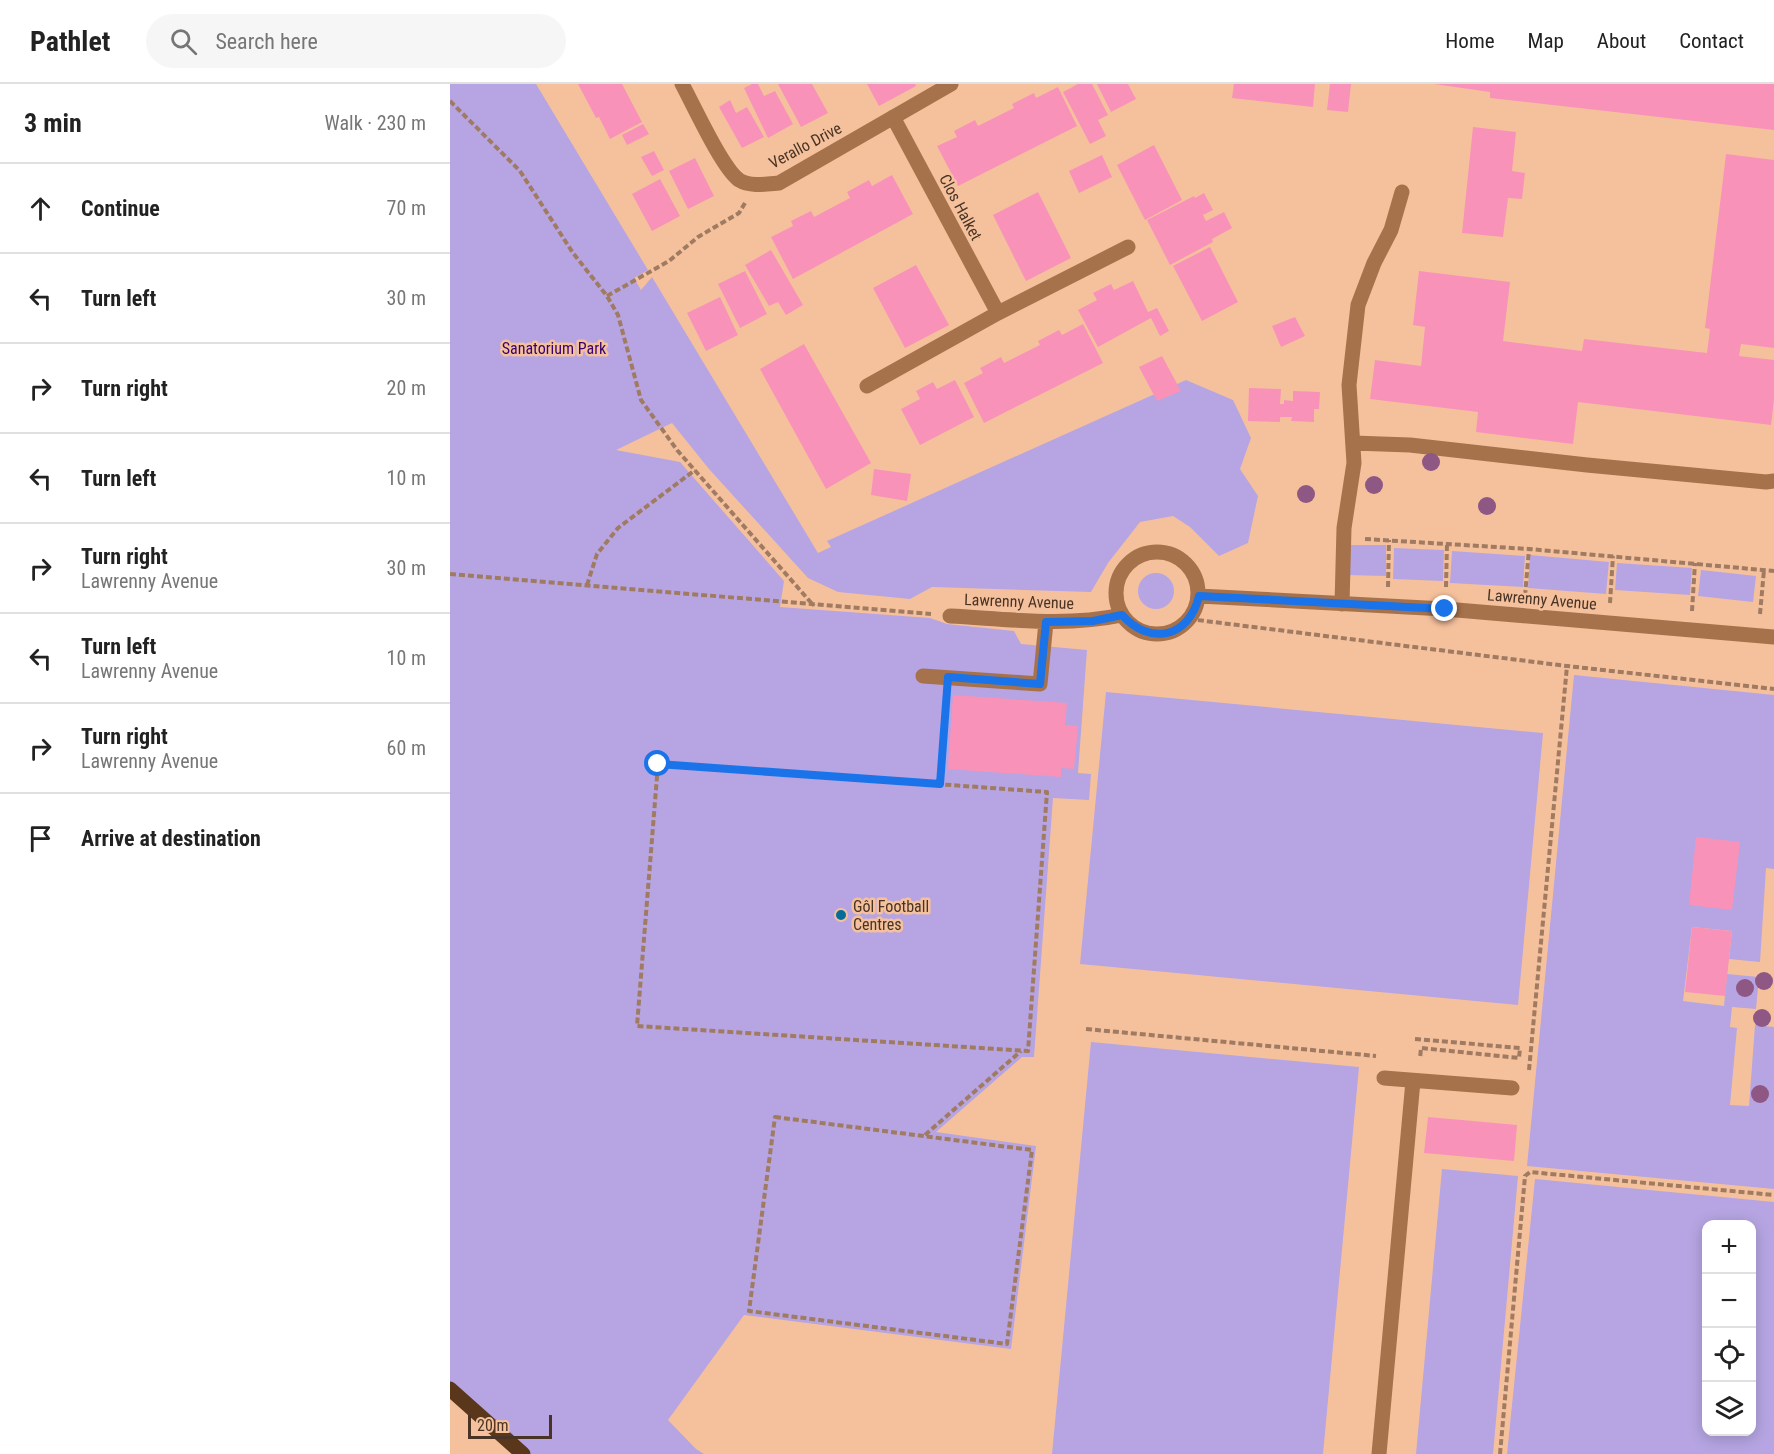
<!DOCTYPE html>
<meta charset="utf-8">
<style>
:root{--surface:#fff;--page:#f6f6f6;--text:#222;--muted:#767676;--line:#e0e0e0}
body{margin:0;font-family:"Roboto Condensed",sans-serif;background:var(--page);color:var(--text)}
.controls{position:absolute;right:18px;bottom:18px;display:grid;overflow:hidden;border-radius:12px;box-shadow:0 3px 15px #0003}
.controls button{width:54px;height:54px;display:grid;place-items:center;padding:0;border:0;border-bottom:2px solid var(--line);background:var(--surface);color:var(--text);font:30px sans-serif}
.scale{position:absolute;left:18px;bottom:15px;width:84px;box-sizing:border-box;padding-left:6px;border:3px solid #483324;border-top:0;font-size:16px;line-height:21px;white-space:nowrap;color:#483324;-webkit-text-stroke:4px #f5c19d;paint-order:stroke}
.stop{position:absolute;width:18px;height:18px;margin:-14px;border:4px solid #1a73e8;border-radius:50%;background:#fff}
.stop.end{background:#1a73e8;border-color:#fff;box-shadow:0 2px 6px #0008}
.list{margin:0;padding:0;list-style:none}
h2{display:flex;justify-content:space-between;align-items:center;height:78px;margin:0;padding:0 24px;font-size:26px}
h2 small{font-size:20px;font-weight:400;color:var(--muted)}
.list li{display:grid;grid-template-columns:39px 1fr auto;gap:18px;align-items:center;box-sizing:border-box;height:90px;padding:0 24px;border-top:2px solid var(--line)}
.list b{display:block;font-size:22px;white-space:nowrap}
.list p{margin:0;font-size:20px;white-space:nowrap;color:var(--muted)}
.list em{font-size:20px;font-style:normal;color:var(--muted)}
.icon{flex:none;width:33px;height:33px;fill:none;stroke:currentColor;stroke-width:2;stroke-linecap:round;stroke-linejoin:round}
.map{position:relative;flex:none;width:1324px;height:1370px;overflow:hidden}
header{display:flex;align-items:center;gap:36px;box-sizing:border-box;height:84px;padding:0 30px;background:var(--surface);border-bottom:2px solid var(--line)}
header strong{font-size:28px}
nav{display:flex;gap:33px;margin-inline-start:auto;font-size:21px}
.search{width:420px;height:54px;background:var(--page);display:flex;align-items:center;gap:15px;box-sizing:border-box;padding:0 21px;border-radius:33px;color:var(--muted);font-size:22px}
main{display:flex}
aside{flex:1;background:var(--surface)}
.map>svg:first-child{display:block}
.green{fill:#b6a5e2;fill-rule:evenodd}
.building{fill:#f992b8}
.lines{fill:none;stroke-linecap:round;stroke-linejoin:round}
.path{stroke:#a07b61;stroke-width:4;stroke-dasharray:6 3;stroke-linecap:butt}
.minor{stroke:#a6724b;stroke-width:15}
.major{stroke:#5a371b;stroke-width:15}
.tree{fill:#8e5784}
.route{stroke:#1a73e8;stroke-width:8}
.poi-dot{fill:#066c9a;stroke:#f5c19d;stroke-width:2}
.labels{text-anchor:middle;stroke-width:5;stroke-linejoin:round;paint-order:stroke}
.street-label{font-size:16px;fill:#483324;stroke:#f5c19d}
.park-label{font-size:16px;fill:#390070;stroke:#f5c19d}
.poi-label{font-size:16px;fill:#483324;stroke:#f5c19d;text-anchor:start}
</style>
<header>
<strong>Pathlet</strong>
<div class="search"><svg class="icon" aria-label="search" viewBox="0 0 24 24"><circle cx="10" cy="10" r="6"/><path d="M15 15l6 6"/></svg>Search here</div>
<nav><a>Home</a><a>Map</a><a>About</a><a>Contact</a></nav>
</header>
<main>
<aside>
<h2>3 min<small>Walk · 230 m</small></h2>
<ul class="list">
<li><svg class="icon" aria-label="ahead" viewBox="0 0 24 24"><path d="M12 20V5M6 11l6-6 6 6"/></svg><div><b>Continue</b></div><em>70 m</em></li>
<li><svg class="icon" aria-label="left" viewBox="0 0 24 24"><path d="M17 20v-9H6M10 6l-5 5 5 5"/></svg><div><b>Turn left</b></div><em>30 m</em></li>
<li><svg class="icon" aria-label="right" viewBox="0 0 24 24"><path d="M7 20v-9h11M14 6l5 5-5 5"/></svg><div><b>Turn right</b></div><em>20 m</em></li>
<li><svg class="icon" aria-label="left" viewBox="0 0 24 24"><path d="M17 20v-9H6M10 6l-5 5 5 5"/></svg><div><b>Turn left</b></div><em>10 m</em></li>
<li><svg class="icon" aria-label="right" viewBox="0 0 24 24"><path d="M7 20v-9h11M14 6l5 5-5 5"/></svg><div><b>Turn right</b><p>Lawrenny Avenue</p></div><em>30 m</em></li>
<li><svg class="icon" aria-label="left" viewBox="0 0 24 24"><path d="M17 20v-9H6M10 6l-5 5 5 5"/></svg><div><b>Turn left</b><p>Lawrenny Avenue</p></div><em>10 m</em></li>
<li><svg class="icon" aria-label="right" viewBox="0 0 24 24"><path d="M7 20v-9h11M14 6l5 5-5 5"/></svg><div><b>Turn right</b><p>Lawrenny Avenue</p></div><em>60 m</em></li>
<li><svg class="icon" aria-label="arrive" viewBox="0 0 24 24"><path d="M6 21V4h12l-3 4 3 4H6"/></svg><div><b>Arrive at destination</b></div></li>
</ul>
</aside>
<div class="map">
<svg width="1324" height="1370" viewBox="0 0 1324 1370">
<rect width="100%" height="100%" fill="#f5c19d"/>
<path class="green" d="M0,0H86L198,186L184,194L191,206L202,193L368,469L381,463L377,457L736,296L783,316L801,354L790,385L808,412L798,459L769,472L740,443L723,432L690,438L658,479L641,508L482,503L460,515L388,508L358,494L259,385L222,339L166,366L230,378L334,497L330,523L480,534L497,540L564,547L571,560L637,566L628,689L641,690L639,716L603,714L584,973H572L486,1048L586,1062L561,1265L294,1231L218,1336L246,1365L254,1370H73L0,1305Z
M897,461H936V492L896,491Z
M944,464L994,466L993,497L943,495Z
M1002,467L1075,472L1073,503L1000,499Z
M1080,471L1159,478L1156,510L1078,504Z
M1167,479L1242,484L1240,511L1165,506Z
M1251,486L1306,492L1303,518L1248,512Z
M688 507a18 18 0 1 1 36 0a18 18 0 1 1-36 0Z
M1124,591L1324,611V785L1316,784L1310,878L1279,875L1282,847L1242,843L1233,917L1274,922L1277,890L1309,893L1306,925L1282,923L1280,943L1287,944L1280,1021L1299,1022L1305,941L1324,943V1105L1077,1082Z
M656,608L1093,649L1068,921L630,880Z
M641,958L909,983L873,1370H602Z
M992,1085L1068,1092L1043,1370H966Z
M1085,1095L1324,1118V1370H1057ZM1256,1140H1302V1348H1256Z"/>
<path class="building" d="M128,0H172L192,38L160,55L149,33L146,34Z
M302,0H308L314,12L325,7L343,40L318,54L294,4Z
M328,0H362L378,29L351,43Z
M417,0H465L466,2L429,22Z
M628,0H642L658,31L648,36L656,52L640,60L613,8Z
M647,0H678L686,15L661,28Z
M784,0H865L863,23L782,14Z
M880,0H901L898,28L877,26Z
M984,0H1324V46L1040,14V8Z
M608,3L627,42L508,102L487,62L507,53L504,47L525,36L528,42L564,24L562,20L584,9L586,14Z
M280,16L286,29L297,23L314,53L292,64L269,23Z
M193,40L199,50L177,61L172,51Z
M1023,43L1066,48L1062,87L1075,89L1072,115L1058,114L1053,153L1012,149Z
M704,61L732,116L695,136L667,81Z
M204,67L214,86L202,92L191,73Z
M1276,70L1324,76V264L1291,260L1289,272L1324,276V315L1321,341L1128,318L1123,360L1026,348L1028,328L920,315L925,276L971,282L975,243L963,241L969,187L1060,198L1053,257L1132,267L1134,255L1257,269L1260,245L1255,244Z
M652,71L662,93L629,109L619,87Z
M245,74L264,112L238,125L219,87Z
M442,91L463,130L343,195L321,153L343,142L341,137L361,127L364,133L400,114L397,108L419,96L422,102Z
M210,95L230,132L202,147L182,110Z
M588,108L621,174L576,197L543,131Z
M754,109L763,126L753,131L756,137L774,128L782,144L762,155L763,158L720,181L697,136L744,112L745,114Z
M760,163L788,218L752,237L723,182Z
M321,166L353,221L336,231L328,218L319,222L295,181Z
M466,181L499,241L455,264L423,204Z
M295,187L317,230L290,244L268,200Z
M683,197L698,228L707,224L719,247L710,252L701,234L648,263L628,226L647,216L643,209L661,200L664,206Z
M270,213L288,251L256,267L237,229Z
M845,233L855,252L831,263L822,242Z
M633,240L653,279L534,339L514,299L533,289L530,284L551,273L554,279L590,261L588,257L609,246L612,251Z
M354,260L421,379L376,405L310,285Z
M712,272L731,307L707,317L689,283Z
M505,296L524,333L470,361L451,325L470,315L466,307L483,298L487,305Z
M799,304L831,305L830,320H834V316L843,317V307L870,308L869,325H864V338L841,337L842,333H830V338L798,337Z
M424,385L461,390L457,417L421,411Z
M503,611L617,619L615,641L628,642L624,685L611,684V693L498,685Z
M1246,753L1290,758L1282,826L1239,821Z
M1242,843L1282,847L1275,912L1235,908Z
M978,1033L1067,1041L1064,1077L974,1069Z"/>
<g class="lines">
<path class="path" d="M0,17L70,87L123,169L157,212L168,231L191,316L227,366L364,522
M157,212L219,177L248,153L289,129L295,119
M915,455L1079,465L1324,487
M0,490L481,530
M137,501L147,470L168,444L245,386
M938,503L939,456
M996,503L997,459
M1075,512L1079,465
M1160,519L1163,472
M1242,527L1245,479
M1310,530L1314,486
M739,535L1117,582L1324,605
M208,680L597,708L578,967L187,942Z
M490,700L497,615
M636,945L926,972
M965,955L1070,964L1069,974L971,964L970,975
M1079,986L1117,582
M325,1033L582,1066L557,1260L299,1227Z
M475,1051L571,967
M1050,1370L1075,1092L1080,1088L1324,1111"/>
<path class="minor" d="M232,0C243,20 272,84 289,96C300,103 317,100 329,99L501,0
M443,33L548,229
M417,302L548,229L678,163
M903,359L960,361L1137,381L1316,398L1324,397
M666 509a41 41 0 1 1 82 0a41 41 0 1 1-82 0Z
M749,512L995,525L1324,553
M892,520L894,444L904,379L899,301L908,221L924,179L941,146L952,108
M500,532C558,535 615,543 672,531
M473,592L590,600L596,538
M934,994L1062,1004
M929,1370L963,997"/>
<path class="major" d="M0,1305L73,1370"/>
</g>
<g class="tree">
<circle cx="981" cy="378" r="9"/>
<circle cx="924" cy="401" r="9"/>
<circle cx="856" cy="410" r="9"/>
<circle cx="1037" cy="422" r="9"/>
<circle cx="1314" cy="897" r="9"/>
<circle cx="1295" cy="904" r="9"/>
<circle cx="1312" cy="934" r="9"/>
<circle cx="1310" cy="1010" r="9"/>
</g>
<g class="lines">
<path class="route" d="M208,680L490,700L498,593L590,600L596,538L643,537L672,531C700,562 739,554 749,512L995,525"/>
</g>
<circle class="poi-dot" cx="391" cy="831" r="6"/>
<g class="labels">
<g class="street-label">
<text transform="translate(355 61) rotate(-28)" y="6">Verallo Drive</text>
<text transform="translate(511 123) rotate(62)" y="6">Clos Halket</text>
<text transform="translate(1092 515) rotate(5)" y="6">Lawrenny Avenue</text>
<text transform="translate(569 517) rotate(2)" y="6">Lawrenny Avenue</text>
</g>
<g class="park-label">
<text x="104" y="270">Sanatorium Park</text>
</g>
<g class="poi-label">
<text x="403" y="828">Gôl Football<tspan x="403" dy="18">Centres</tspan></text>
</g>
</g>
</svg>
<div class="controls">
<button>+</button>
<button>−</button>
<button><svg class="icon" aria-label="locate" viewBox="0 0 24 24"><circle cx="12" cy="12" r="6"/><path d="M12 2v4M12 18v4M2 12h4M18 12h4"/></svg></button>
<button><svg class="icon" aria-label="layers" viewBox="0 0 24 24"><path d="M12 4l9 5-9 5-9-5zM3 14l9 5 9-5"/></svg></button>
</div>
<div class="scale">20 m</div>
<div class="stop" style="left:208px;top:680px"></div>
<div class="stop end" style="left:995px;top:525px"></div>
</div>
</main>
